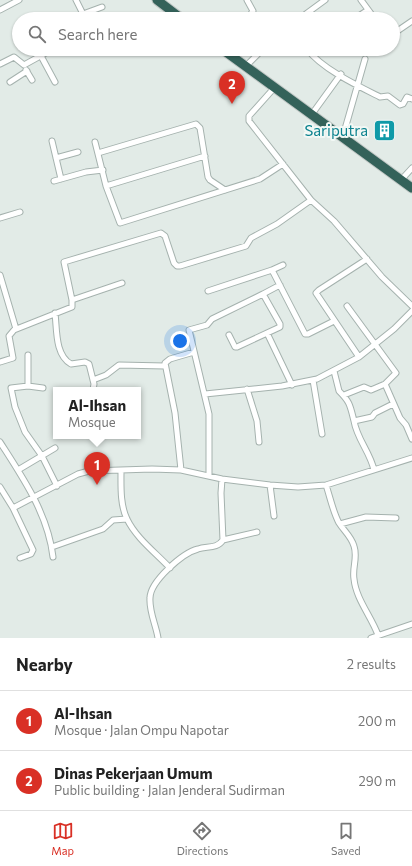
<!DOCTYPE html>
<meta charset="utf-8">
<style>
:root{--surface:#fff;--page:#f6f6f6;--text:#222;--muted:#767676;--line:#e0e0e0;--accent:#d93025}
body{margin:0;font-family:Commissioner,sans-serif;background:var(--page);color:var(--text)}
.you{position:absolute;left:180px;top:341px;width:14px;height:14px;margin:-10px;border:3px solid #fff;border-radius:50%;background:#1a73e8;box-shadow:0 0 0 6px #1a73e833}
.badge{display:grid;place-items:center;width:26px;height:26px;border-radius:50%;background:var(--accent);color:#fff;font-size:13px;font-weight:700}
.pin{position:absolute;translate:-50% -33px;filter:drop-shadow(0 1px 2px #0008)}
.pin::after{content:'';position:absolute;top:21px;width:14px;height:12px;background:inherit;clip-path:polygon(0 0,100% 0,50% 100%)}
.popup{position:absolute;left:53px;top:387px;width:88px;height:52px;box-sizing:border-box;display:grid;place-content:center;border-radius:0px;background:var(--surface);filter:drop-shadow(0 1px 3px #0005);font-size:13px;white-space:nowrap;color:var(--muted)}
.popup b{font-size:15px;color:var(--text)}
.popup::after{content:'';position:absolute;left:50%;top:100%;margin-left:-8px;border:8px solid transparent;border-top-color:var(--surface)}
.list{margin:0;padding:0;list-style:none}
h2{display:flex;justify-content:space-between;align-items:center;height:52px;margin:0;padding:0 16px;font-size:17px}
h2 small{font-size:13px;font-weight:400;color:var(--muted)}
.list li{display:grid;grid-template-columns:26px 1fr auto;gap:12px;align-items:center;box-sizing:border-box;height:60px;padding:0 16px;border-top:1px solid var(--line)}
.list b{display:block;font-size:15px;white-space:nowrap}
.list p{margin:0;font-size:13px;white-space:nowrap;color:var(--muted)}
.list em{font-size:13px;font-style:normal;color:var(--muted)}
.icon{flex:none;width:22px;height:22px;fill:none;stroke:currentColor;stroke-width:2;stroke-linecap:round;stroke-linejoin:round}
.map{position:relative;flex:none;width:412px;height:638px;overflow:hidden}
.search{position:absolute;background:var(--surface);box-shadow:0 1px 3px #0004;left:12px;right:12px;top:12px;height:44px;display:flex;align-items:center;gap:10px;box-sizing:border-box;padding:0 14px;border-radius:22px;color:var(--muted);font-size:15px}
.sheet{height:172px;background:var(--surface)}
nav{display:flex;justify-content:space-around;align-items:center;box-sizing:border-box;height:56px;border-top:1px solid var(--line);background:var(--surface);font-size:11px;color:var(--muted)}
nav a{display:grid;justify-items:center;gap:2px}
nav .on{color:var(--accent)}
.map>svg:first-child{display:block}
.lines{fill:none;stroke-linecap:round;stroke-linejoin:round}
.street-casing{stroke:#a5b2ae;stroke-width:7}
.highway-casing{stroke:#c2c8c6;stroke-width:11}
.street{stroke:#fff;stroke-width:5}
.highway{stroke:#34625a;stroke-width:9}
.labels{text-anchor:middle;stroke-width:4;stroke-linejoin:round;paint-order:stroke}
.culture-label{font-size:15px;fill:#0d838f;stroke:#f2f8f5;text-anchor:end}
</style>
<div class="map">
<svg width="412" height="638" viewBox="0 0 412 638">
<rect width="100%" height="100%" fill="#e2ebe7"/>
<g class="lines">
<defs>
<path id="street" d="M76,0L83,14
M247,0L253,11L247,19
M361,0L375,19
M0,10L19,0
M84,19L83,14L102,7
M299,19L325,0
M354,19L368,10
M393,34L412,21
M307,49C322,69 358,86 380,97L388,96L400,105L403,104L407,97L412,99
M41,56L55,82
M0,64L14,57L24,65L53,49
M246,66L263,49
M26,70L32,80
M10,82L27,71
M275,87L249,116V121L311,200L334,221L382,277L412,306
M312,114L341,74
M343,136L365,59
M52,141L61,179
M95,142L106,186L120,223L260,179L283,164
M98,153L196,124L200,128L208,177L210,180L225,190
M56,158L78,152
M401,180L412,168
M54,181L86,172L103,170
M106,186L205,156
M0,218L20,212
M272,270L283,265
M0,275L16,329
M208,291L272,270L305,334H308L334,321
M263,294L280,285
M72,300L64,262L161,233L165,236L174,263L177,266H180L246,246L251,238L277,224L311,200
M347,306L396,373L385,384L400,418L406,425L412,439
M55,313C57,330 55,355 71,364L85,362L89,364L94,384L93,390
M267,333L292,385
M359,357L316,293L319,290L367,259
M0,362L13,358L9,336L14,330L72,307V300L122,283
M334,371L339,391C350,402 350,405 354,421L372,417L375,413L393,404
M93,380L106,375L119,365L165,366
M313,380L322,434
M28,386V355
M43,388L28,386L11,388L15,407L25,432L42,456L57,486
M247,389L257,421L259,442
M205,394L282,386L317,379L359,357L394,329L412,311
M344,395L364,387L371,390L385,384
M354,421C357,439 370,452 374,470
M0,442C23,478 48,514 53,557
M18,470L55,448
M181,470L175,413L165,363L170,359L194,352
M121,471C121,486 120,505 127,519C136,538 156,553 170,568
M209,476V414L189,330L207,325L212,319L263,294L280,324V327L237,347H235L229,335
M270,485L274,516
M326,485C330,497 333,512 339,523C344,531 351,536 354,546C358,558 352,567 354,579C356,599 371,616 378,635
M0,487L13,508L78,474L89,471L152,469L181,470L222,479L270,485L298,487L326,485L412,458
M13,508L33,550L31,554L20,558
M340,524L366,517L396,518
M223,540L257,532
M52,547L103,529L113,520L127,519
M158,638C156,625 149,612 150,598C150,582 182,553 198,549C207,546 217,549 223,540L221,493L222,479
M371,638L412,624"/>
<path id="highway" d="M157,0L182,19
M222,49L412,188"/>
</defs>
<use href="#street" class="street-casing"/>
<use href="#highway" class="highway-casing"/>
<use href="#street" class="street"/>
<use href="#highway" class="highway"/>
</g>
<defs>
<symbol id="building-square" viewBox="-11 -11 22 22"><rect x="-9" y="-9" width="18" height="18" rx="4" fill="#0f9aa8" stroke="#f2f8f5"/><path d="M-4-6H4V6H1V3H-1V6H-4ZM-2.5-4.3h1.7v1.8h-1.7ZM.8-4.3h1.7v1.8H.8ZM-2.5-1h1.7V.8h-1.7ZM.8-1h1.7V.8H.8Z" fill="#fff"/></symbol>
</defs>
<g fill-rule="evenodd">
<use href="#building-square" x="372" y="118" width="25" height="25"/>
</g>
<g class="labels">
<g class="culture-label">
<text x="368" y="136">Sariputra</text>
</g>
</g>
</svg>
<div class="you"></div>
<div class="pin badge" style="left:97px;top:485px">1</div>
<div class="popup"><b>Al-Ihsan</b>Mosque</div>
<div class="pin badge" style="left:232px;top:104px">2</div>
<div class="search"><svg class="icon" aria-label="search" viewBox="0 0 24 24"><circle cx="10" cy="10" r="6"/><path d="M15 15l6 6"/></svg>Search here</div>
</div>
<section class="sheet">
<h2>Nearby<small>2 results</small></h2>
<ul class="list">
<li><span class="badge">1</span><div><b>Al-Ihsan</b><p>Mosque · Jalan Ompu Napotar</p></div><em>200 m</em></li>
<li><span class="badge">2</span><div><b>Dinas Pekerjaan Umum</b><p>Public building · Jalan Jenderal Sudirman</p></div><em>290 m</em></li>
</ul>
</section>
<nav>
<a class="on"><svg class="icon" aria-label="map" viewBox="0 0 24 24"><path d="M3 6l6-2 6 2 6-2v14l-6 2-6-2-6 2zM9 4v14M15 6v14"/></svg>Map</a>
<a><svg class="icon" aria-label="directions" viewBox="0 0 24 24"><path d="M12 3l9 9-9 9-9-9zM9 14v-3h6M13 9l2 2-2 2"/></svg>Directions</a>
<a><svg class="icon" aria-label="saved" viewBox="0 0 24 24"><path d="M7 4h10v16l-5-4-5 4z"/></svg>Saved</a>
</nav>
